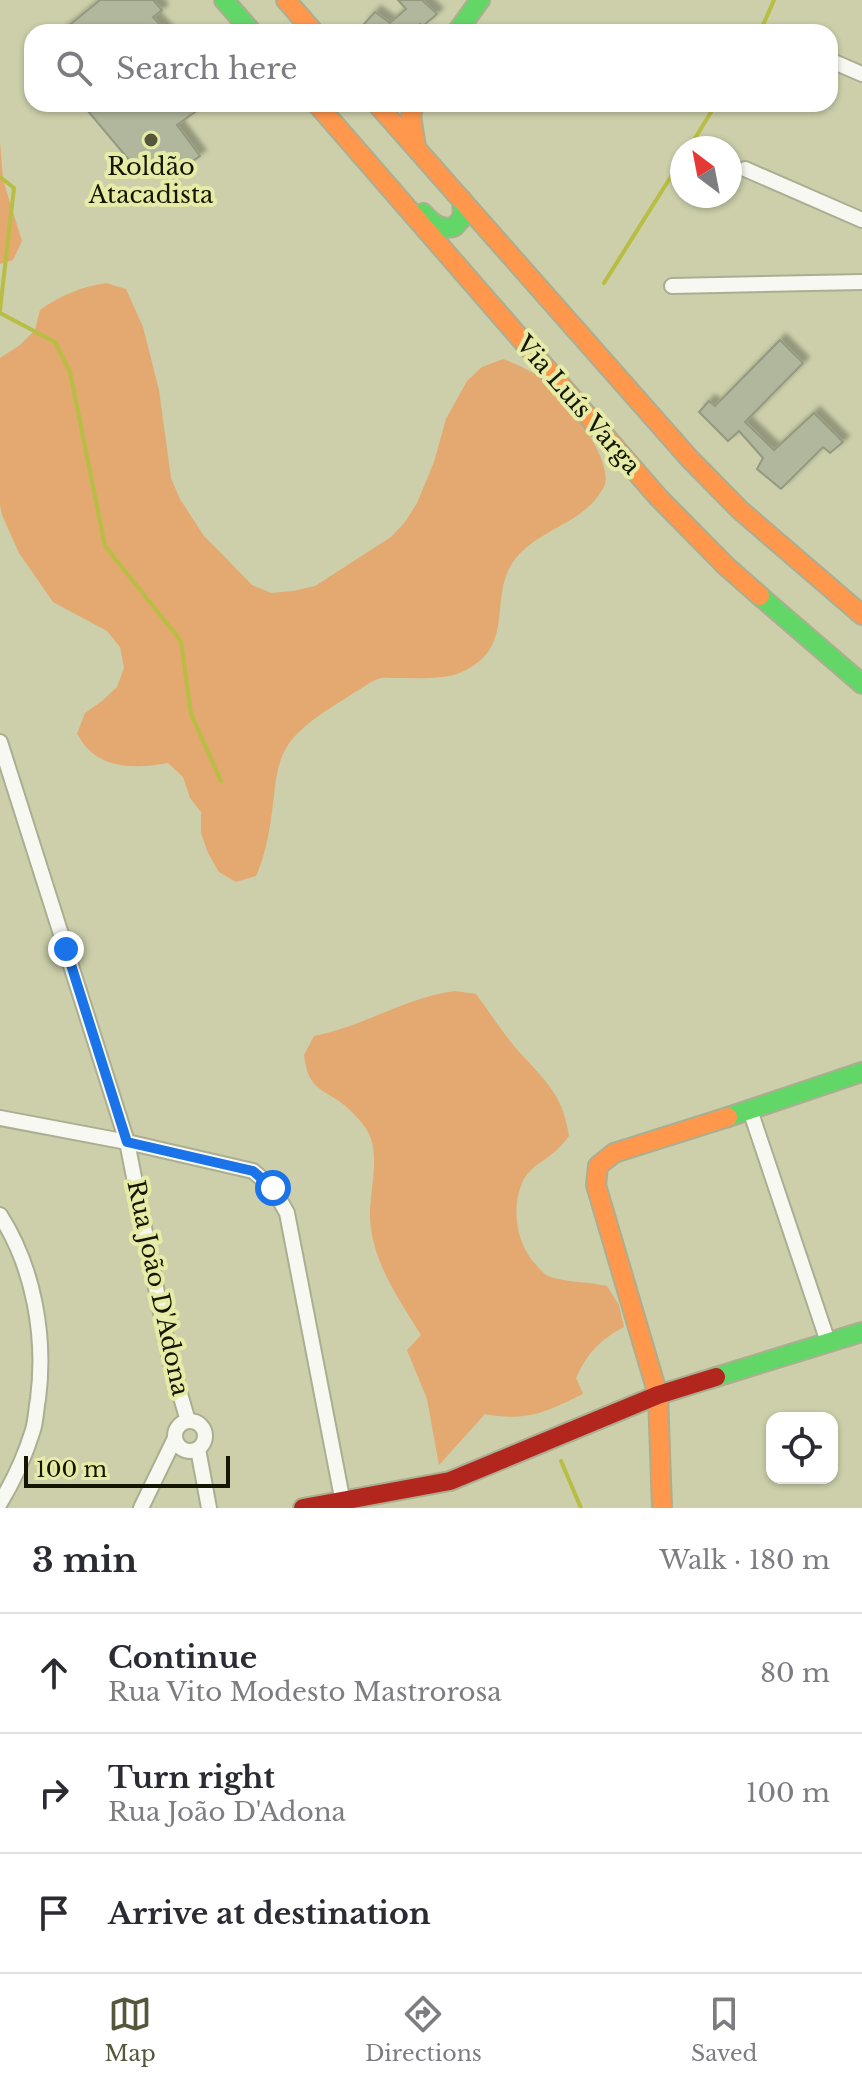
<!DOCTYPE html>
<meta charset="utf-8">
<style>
:root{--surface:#fff;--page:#f7f7f7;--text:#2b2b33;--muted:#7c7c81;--line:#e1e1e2;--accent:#55573b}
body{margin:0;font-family:"Libre Baskerville",serif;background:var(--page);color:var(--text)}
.controls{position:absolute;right:24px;bottom:24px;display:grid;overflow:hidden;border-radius:16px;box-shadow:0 2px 6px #0004}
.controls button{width:72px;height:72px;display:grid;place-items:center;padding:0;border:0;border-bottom:2px solid var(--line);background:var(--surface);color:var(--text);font:40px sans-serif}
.compass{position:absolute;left:670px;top:136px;width:72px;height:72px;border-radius:50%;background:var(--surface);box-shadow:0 2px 6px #0004;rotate:328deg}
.scale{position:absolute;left:24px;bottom:20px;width:206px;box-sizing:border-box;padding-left:8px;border:4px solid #151600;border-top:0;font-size:22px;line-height:28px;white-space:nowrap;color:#151600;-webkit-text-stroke:6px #e6eca8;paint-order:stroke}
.stop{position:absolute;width:24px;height:24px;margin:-18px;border:6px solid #1a73e8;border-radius:50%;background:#fff}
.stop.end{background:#1a73e8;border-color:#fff;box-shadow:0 2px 8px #0008}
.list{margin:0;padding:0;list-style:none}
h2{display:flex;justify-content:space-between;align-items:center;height:104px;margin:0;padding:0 32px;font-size:34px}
h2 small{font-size:26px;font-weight:400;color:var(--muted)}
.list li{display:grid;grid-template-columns:52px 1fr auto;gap:24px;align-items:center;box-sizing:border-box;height:120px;padding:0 32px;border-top:2px solid var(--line)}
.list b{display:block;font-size:30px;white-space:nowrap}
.list p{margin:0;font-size:26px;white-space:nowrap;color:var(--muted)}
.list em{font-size:26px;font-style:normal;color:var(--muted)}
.icon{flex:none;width:44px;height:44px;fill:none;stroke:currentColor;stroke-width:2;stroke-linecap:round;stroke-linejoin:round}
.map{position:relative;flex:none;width:862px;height:1508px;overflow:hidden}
.search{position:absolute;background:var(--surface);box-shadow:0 2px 6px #0004;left:24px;right:24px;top:24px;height:88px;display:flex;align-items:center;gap:20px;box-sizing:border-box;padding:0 28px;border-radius:24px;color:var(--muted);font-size:30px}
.sheet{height:464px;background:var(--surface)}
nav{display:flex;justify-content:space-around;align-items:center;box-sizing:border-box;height:112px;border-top:2px solid var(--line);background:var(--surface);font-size:22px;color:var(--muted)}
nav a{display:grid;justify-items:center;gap:4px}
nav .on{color:var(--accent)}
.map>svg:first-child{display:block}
.green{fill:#e3a971}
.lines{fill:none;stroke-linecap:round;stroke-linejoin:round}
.stream{stroke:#b8be43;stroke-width:4}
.building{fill:#b0b79c;stroke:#939a7f;stroke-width:2;filter:url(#shadow)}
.street-casing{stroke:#abae90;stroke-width:18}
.fast-casing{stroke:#abae90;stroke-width:22}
.slow-casing{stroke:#abae90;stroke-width:22}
.jam-casing{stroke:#abae90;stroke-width:22}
.street{stroke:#f7f8f2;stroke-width:14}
.fast{stroke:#63d668;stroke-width:18}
.slow{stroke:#ff974d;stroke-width:18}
.jam{stroke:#b3261e;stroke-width:18}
.route{stroke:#1a73e8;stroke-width:10}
.poi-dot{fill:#55573b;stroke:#e6eca8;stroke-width:3}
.labels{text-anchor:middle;stroke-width:8;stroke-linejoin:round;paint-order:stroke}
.poi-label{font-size:24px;fill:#151600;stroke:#e6eca8}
.street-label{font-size:24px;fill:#151600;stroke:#e6eca8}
</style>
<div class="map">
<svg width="862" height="1508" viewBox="0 0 862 1508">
<defs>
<filter id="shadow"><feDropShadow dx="6" dy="-6" stdDeviation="2" flood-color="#0004"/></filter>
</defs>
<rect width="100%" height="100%" fill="#cccfaa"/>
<path class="green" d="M0,141L3,180L22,241L13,260L0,264Z
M106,283L126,289L143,327L159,390L171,478L180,499L204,536L221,553L252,585L271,593L293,591L315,586L391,537L405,522L417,503L434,462L446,419L467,381L482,367L503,359C516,364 530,370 541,378C562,395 612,455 605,484C604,488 598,496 595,500C573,526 533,533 513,562C488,599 517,647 462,672C445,680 415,678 396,678C390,678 383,677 378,679C371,681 364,687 357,691C337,704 315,716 298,733C275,755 276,783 272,812C269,834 265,856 256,876L236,882L219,872L208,853L201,833V812L190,798L183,777L168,763C141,768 110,770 89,750C84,746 81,739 77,734L85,713L102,701L117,687L124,668L120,647L107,631L53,602L19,553L2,515L0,505V358L20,345L35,330L40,310C61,295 81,287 106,283Z
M455,991L476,994C489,1011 500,1029 514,1046C541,1077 563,1092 569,1136C565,1141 561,1146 557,1150C546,1160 531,1166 524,1179C510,1206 516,1245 537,1266C538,1267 544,1274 546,1275C559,1282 590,1282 607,1286L619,1305L624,1327C600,1340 588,1352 576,1378L583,1394C546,1412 527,1422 485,1414L439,1465L427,1399L407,1350L421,1335C399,1299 372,1262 370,1218C369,1192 381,1155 368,1132C361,1120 350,1109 339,1101C327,1093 313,1088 308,1073C306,1068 305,1061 304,1055L314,1036C363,1027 406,997 455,991Z"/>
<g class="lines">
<path class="stream" d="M760,32L774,0
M689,148L716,104
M0,177L14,188L0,310
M604,283L682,159
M0,313L55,342L70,372L105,546L181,641L191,714L221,781
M561,1461L581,1508"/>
</g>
<path class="building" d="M100,0H153L162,10L153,17L167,32H61Z
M398,0H422L437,14L423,26L420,24L409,32H370L363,25L375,12L390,23L406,9Z
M82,104H206L177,125L200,156L167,179L156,163L139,172Z
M780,340L803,363L745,422L774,450L814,413L843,442L830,453L823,447L781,489L757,469L763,458L739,431L728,441L699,412L709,401L715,406Z"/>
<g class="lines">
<defs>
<path id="street" d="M834,62L862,74
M745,169L862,220
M672,286L862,282
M0,742L127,1142L171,1363L188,1421
M750,1110L828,1342
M0,1118L127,1142L253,1171L273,1188L287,1213L344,1508
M0,1215C34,1268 46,1337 38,1399C36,1409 36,1420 33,1430C25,1456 14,1480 0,1503
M175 1436a15 15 0 1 1 30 0a15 15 0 1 1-30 0Z
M198,1449L209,1508
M141,1508L175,1438"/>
<path id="fast" d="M224,0L252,32
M457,32L480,0
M423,213C432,223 440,230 454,227L463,217L462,200
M760,596L862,684
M728,1117L862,1072
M716,1377L862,1332"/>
<path id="slow" d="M286,0L314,32
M317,104L658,497L726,566L760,596
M377,104L689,458L740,510L862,615
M414,104L411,116L416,147
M662,1508L658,1395L596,1185L598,1166L614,1153L728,1117"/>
<path id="jam" d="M303,1508L450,1481L658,1395L716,1377"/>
</defs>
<use href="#street" class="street-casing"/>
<use href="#fast" class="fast-casing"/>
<use href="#slow" class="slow-casing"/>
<use href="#jam" class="jam-casing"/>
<use href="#street" class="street"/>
<use href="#fast" class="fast"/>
<use href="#slow" class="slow"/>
<use href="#jam" class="jam"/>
</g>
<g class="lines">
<path class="route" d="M66,949L127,1142L253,1171L273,1188"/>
</g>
<circle class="poi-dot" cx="151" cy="140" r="8"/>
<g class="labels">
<g class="poi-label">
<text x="151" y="175">Roldão<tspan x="151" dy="28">Atacadista</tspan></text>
</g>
<g class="street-label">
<text transform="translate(578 405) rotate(49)" y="8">Via Luís Varga</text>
<text transform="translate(158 1288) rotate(78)" y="8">Rua João D'Adona</text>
</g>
</g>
</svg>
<div class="controls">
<button><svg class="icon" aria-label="locate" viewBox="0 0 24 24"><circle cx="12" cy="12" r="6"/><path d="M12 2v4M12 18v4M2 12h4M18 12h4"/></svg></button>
</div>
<svg class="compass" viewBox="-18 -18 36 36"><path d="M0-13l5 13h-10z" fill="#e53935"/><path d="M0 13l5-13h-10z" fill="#7c7c81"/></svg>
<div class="scale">100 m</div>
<div class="stop" style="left:273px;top:1188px"></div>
<div class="stop end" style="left:66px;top:949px"></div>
<div class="search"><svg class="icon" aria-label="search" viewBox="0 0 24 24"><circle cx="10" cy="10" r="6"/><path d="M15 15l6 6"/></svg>Search here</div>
</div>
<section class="sheet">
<h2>3 min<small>Walk · 180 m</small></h2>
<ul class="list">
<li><svg class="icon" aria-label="ahead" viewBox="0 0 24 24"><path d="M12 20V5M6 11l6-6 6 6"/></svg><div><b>Continue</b><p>Rua Vito Modesto Mastrorosa</p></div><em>80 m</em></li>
<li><svg class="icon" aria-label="right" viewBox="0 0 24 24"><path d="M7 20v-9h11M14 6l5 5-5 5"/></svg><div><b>Turn right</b><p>Rua João D'Adona</p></div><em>100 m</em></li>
<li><svg class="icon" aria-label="arrive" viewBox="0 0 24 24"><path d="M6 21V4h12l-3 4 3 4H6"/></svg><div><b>Arrive at destination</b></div></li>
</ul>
</section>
<nav>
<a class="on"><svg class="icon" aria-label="map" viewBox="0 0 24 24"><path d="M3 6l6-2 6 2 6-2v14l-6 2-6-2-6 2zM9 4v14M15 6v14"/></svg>Map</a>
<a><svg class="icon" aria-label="directions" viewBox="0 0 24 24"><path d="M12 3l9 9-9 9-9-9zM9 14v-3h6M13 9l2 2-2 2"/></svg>Directions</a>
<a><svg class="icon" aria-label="saved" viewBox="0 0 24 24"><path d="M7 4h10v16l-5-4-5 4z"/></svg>Saved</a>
</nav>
